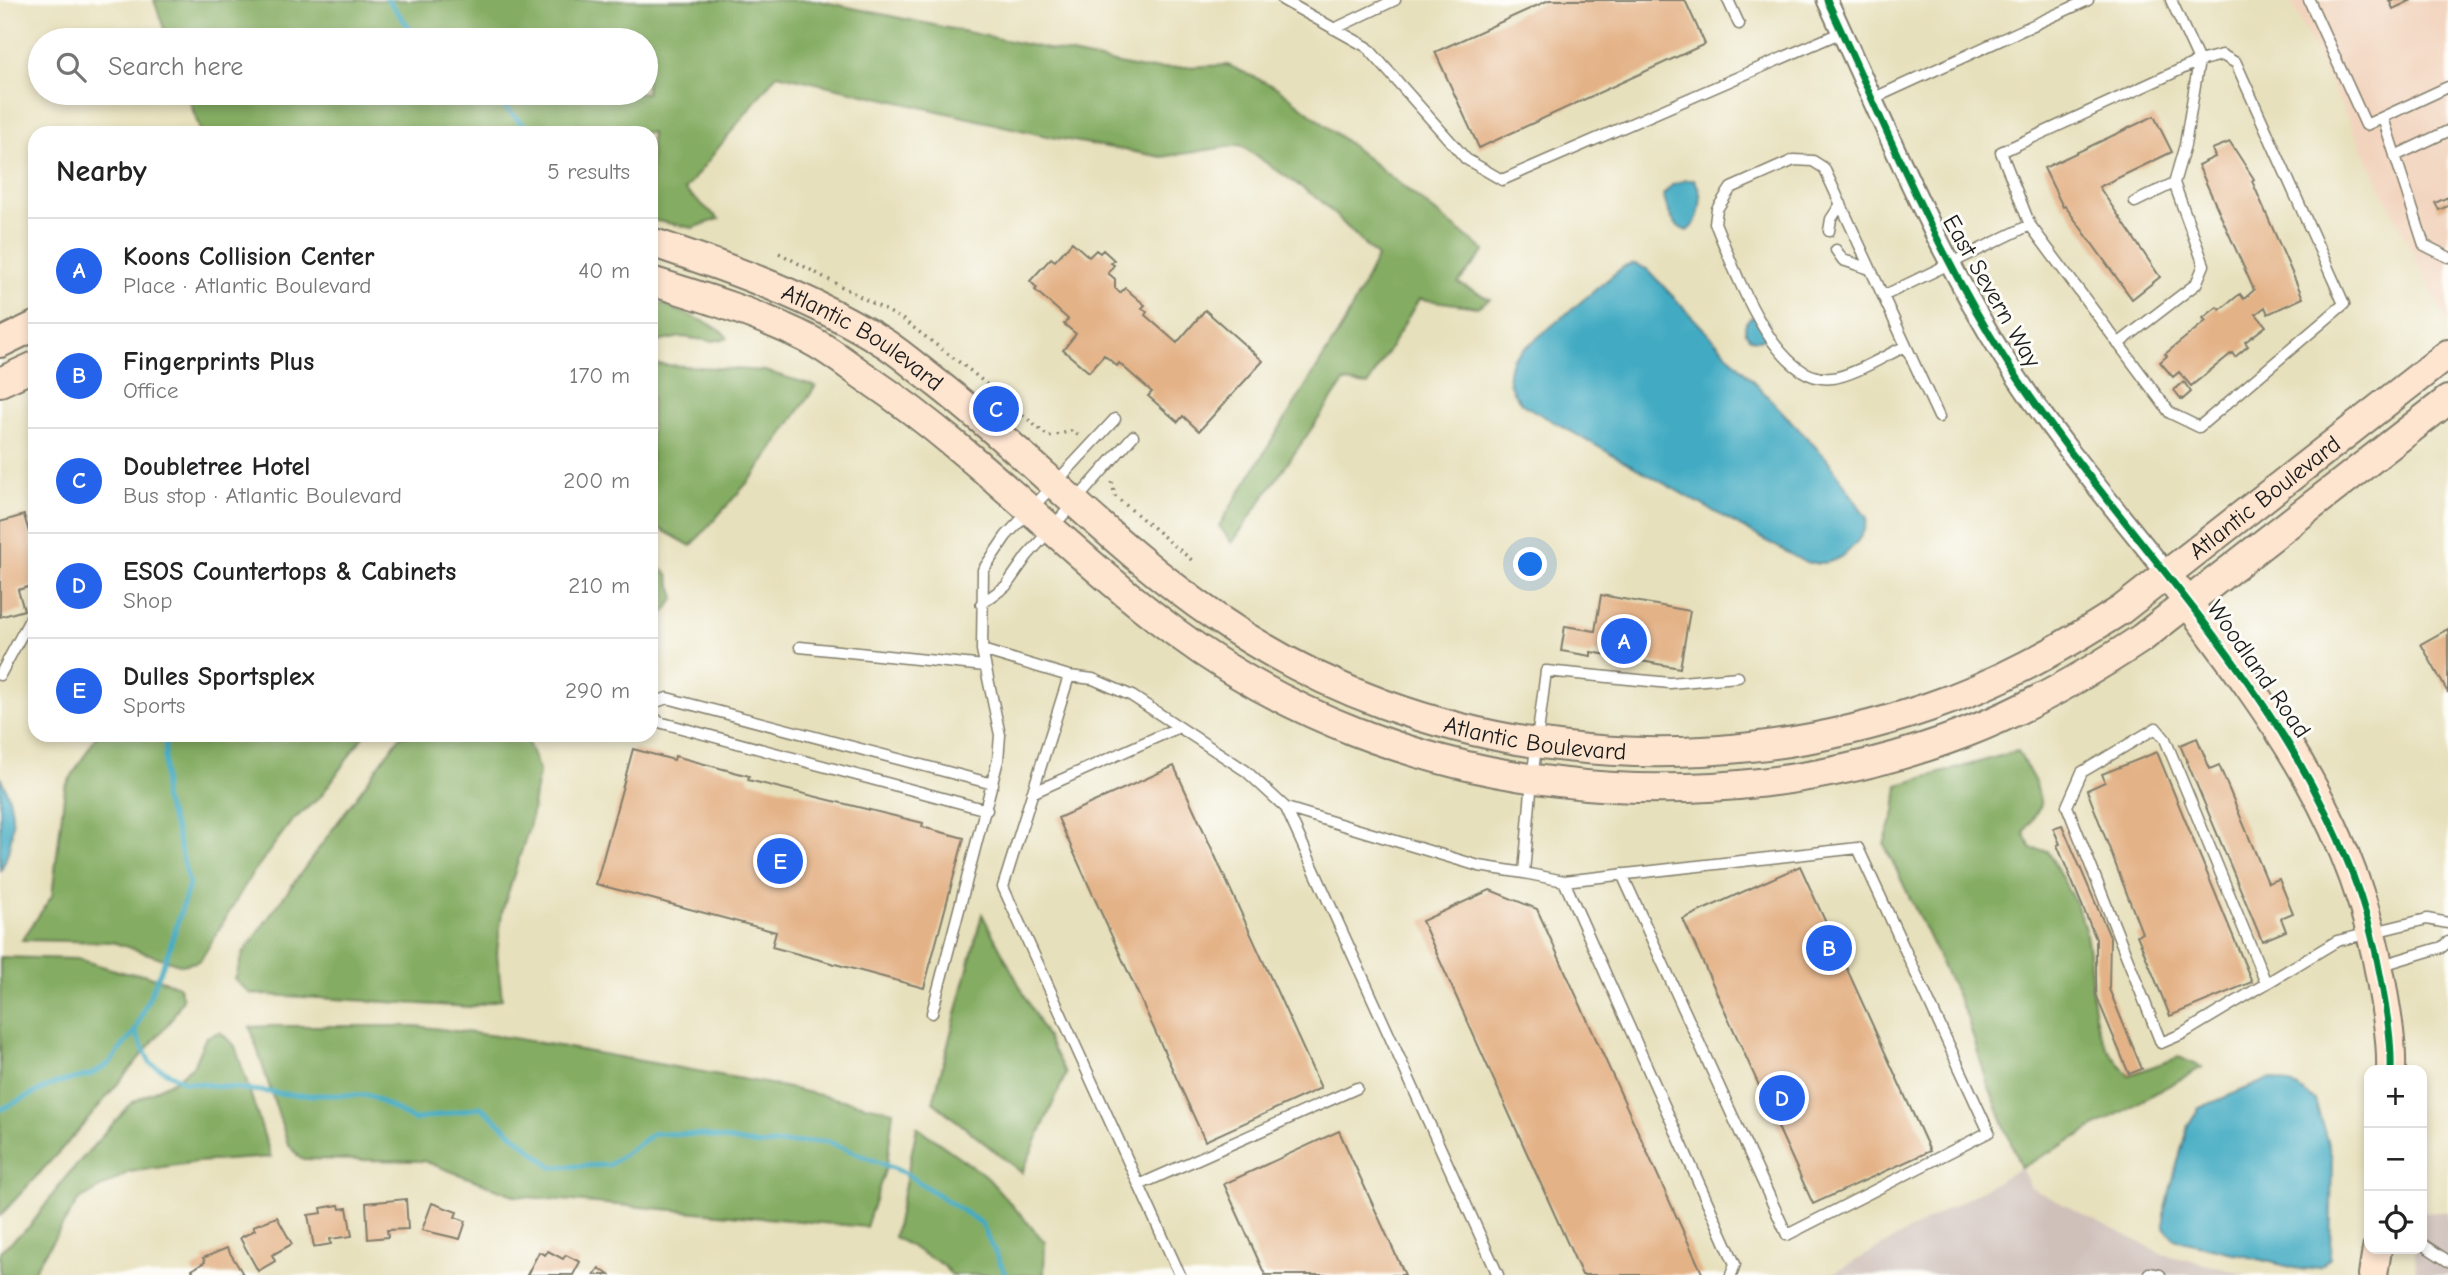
<!DOCTYPE html>
<meta charset="utf-8">
<style>
:root{--surface:#fff;--page:#f6f6f6;--text:#222;--muted:#767676;--line:#e0e0e0;--accent:#2563eb}
body{margin:0;font-family:"Comic Neue",sans-serif;background:var(--page);color:var(--text)}
.controls{position:absolute;right:21px;bottom:21px;display:grid;overflow:hidden;border-radius:14px;box-shadow:0 4px 10px #0003}
.controls button{width:63px;height:63px;display:grid;place-items:center;padding:0;border:0;border-bottom:2px solid var(--line);background:var(--surface);color:var(--text);font:35px sans-serif}
.you{position:absolute;left:1531px;top:565px;width:24px;height:24px;margin:-18px;border:5px solid #fff;border-radius:50%;background:#1a73e8;box-shadow:0 0 0 10px #1a73e833}
.badge{display:grid;place-items:center;width:46px;height:46px;border-radius:50%;background:var(--accent);color:#fff;font-size:23px;font-weight:700}
.pin{position:absolute;translate:-50% -50%;border:4px solid #fff;box-shadow:0 2px 7px #0006}
.list{margin:0;padding:0;list-style:none}
h2{display:flex;justify-content:space-between;align-items:center;height:91px;margin:0;padding:0 28px;font-size:30px}
h2 small{font-size:23px;font-weight:400;color:var(--muted)}
.list li{display:grid;grid-template-columns:46px 1fr auto;gap:21px;align-items:center;box-sizing:border-box;height:105px;padding:0 28px;border-top:2px solid var(--line)}
.list b{display:block;font-size:26px;white-space:nowrap}
.list p{margin:0;font-size:23px;white-space:nowrap;color:var(--muted)}
.list em{font-size:23px;font-style:normal;color:var(--muted)}
.icon{flex:none;width:38px;height:38px;fill:none;stroke:currentColor;stroke-width:2;stroke-linecap:round;stroke-linejoin:round}
.map{position:relative;flex:none;width:2448px;height:1275px;overflow:hidden}
.search{position:absolute;background:var(--surface);box-shadow:0 4px 10px #0003;left:28px;top:28px;width:630px;height:77px;display:flex;align-items:center;gap:18px;box-sizing:border-box;padding:0 24px;border-radius:38px;color:var(--muted);font-size:26px}
.panel{position:absolute;background:var(--surface);box-shadow:0 4px 10px #0003;left:28px;top:126px;width:630px;height:616px;border-radius:21px}
.map>svg:first-child{display:block}
.built{fill:#f2d4be}
.industrial{fill:#cfc0ba}
.forest{fill:#84ac62;stroke:#50643f;stroke-width:2}
.water{fill:#43abc3;stroke:#306470;stroke-width:2}
.lines{fill:none;stroke-linecap:round;stroke-linejoin:round}
.stream{stroke:#43abc3;stroke-width:5}
.building{fill:#e4b287}
.lane-casing{stroke:#827e6c;stroke-width:13}
.street-casing{stroke:#827e6c;stroke-width:23}
.secondary-casing{stroke:#827e6c;stroke-width:32}
.path{stroke:#827e6c;stroke-width:3.5;stroke-dasharray:2 5;stroke-linecap:butt}
.lane{stroke:#fff;stroke-width:10}
.street{stroke:#fff;stroke-width:19}
.secondary{stroke:#fde5d0;stroke-width:28}
.cycleway-casing{stroke:#fdfcf7;stroke-width:11}
.cycleway{stroke:#00873e;stroke-width:7}
.labels{text-anchor:middle;stroke-width:6;stroke-linejoin:round;paint-order:stroke}
.street-label{font-size:24px;fill:#1c1c1c;stroke:#fdfcf7}
</style>
<div class="map">
<svg width="2448" height="1275" viewBox="0 0 2448 1275">
<rect width="100%" height="100%" fill="#fdfcf7"/>
<filter id="ink" filterUnits="userSpaceOnUse"><feTurbulence type="fractalNoise" baseFrequency=".0143" numOctaves="2"/><feDisplacementMap in="SourceGraphic" scale="14" xChannelSelector="R" yChannelSelector="G"/><feConvolveMatrix kernelMatrix="1 2 1 2 8 2 1 2 1" color-interpolation-filters="sRGB"/></filter>
<filter id="wash" filterUnits="userSpaceOnUse"><feTurbulence type="fractalNoise" baseFrequency=".00686" numOctaves="4" result="noise"/><feDisplacementMap in="SourceGraphic" scale="28" xChannelSelector="R" yChannelSelector="G"/><feGaussianBlur stdDeviation="1.57" result="paint"/><feColorMatrix in="noise" values="0 0 0 0 0 0 0 0 0 0 0 0 0 0 0 0 0 1.4 0 .05"/><feComposite in="paint" operator="in"/></filter>
<g filter="url(#wash)">
<rect width="100%" height="100%" fill="#e7e0bc"/>
<path class="built" d="M2290,0H2448V325Z"/>
<path class="industrial" d="M2021,1168L2031,1188L2163,1254L2249,1275H1830Z
M2422,1212H2448V1275H2416L2415,1249H2422Z"/>
<path class="forest" d="M154,0H815L1143,69L1228,65L1278,88L1485,251L1458,283L1490,299L1477,307L1419,299L1368,385L1344,382L1232,543L1219,526L1344,324L1377,257L1320,200L1240,145L1162,157L1051,137L777,74L685,190L719,219L693,228L651,220V133H201L187,93H646V40H168Z
M664,303C684,317 712,319 728,338L713,341L681,337L651,343V306Z
M651,364L765,371L816,386L756,473L691,546L651,524Z
M651,562L668,574L675,598L663,615L651,653Z
M97,735H364L321,796L291,822L250,877L200,961L182,965L112,942L22,940L52,896L65,787Z
M401,735H525L539,770L530,824L502,912L497,953L502,999L470,1007L251,994L235,980L243,953Z
M2018,751L2036,784L2041,805L2024,833L2031,849L2048,851C2060,876 2078,903 2085,930C2099,988 2079,1026 2129,1075L2179,1057L2202,1067L2021,1168L1987,1082L1967,1017L1884,844L1895,812L1898,785Z
M982,914L1066,1074L1022,1173L933,1102Z
M0,957L78,959L125,973L144,974L179,986L183,999L171,1020L79,1130L0,1216Z
M273,1026H416L513,1038L770,1084L893,1111L887,1164L866,1227L516,1196L424,1161L301,1159L288,1144L250,1027Z
M220,1032L235,1046L271,1157L198,1162L129,1172L78,1201L31,1275H0V1251L30,1226L65,1178L131,1103L175,1080L193,1066L206,1037Z
M917,1127L986,1176L1045,1242L1044,1275H951L943,1265L894,1237Z"/>
<path class="water" d="M1685,180H1694C1705,193 1701,222 1687,231C1671,226 1668,210 1663,195L1672,185Z
M1635,264L1647,269L1827,459L1867,518C1866,536 1847,557 1829,562C1822,564 1813,562 1806,563L1522,404C1508,387 1505,379 1513,358L1623,267Z
M1745 328a12 12 0 1 1 24 0a12 12 0 1 1-24 0Z
M0,777C18,808 15,842 0,872Z
M2271,1078L2296,1087L2315,1100L2332,1158L2330,1257L2320,1267L2303,1270L2174,1239L2164,1227V1212L2188,1125L2199,1108Z"/>
<g class="lines">
<path class="stream" d="M388,0L419,40
M489,93L533,133
M135,1031L150,1063L185,1082L294,1095H369L414,1120L481,1107L552,1167L609,1165L654,1133L703,1135L758,1145L826,1141L905,1173L981,1223L1006,1275
M0,1110L53,1084L90,1075L109,1064L135,1031L168,953L189,885L176,831L163,798L166,735"/>
</g>
<g id="blocks">
<path class="building" d="M1549,0H1685L1705,44L1479,148L1435,52Z
M2389,0H2412L2393,9Z
M2154,116L2172,152L2099,187L2160,277L2132,299L2065,206L2063,207L2044,168Z
M2230,142L2254,179L2252,181L2303,298L2268,314L2265,307L2256,314L2266,326L2245,342L2248,346L2235,357L2232,353L2191,386L2179,372L2173,377L2160,362L2167,356L2165,354L2206,321L2203,318L2217,307L2220,310L2240,294L2244,299L2254,290L2198,165L2215,157L2212,149Z
M2448,197V206L2439,210L2435,203Z
M1072,242L1089,257L1096,250L1100,253L1103,250L1114,260L1111,263L1114,265L1108,273L1115,279V288L1120,293L1125,288L1145,305L1142,308L1147,312L1145,315L1177,343L1205,310L1263,361L1199,431L1183,416L1178,422L1148,396L1152,392L1119,363L1117,366L1104,355L1089,372L1063,350L1076,334L1064,324L1068,319L1035,290L1037,288L1030,281L1051,258L1055,261Z
M2184,382L2191,392L2182,400L2174,390Z
M24,515L35,553V585L18,590L24,610L0,617V522Z
M1601,595L1690,611L1680,668L1591,652V656L1561,651L1565,626L1595,631Z
M2448,629V693L2421,644Z
M2197,738L2210,769L2219,765L2268,883L2279,879L2293,913L2281,918L2286,931L2262,941L2180,745Z
M633,749L674,760L675,756L749,776L748,780L923,823L922,827L964,838L924,988L772,947L776,932L596,884Z
M2157,752L2252,982L2170,1016L2137,935L2142,933L2087,790L2105,782L2102,774Z
M1174,766L1321,1088L1205,1141L1058,818Z
M2062,825L2110,937L2109,989L2142,1069L2129,1074L2096,995V939L2057,845L2060,844L2053,828Z
M1800,866L1930,1151L1813,1204L1683,919Z
M1490,890L1537,909L1703,1275H1582L1422,921Z
M1339,1131L1405,1275H1265L1224,1184Z
M406,1199L408,1229L387,1230L388,1237L368,1239L366,1203Z
M432,1203L457,1212L455,1217L466,1221L460,1239L422,1230Z
M339,1205L340,1209L347,1208L352,1236L330,1239L331,1244L314,1247L308,1215L322,1213L321,1208Z
M277,1217L292,1244L272,1255L275,1261L258,1271L240,1238L255,1230L253,1226Z
M227,1248L243,1274L196,1275L192,1270L205,1262L203,1258Z
M548,1251L563,1259L566,1255L580,1262L573,1275H527L539,1252L545,1255Z
M599,1268L609,1275H594Z"/>
</g>
</g>
<g filter="url(#ink)">
<use href="#blocks" fill-opacity="0" stroke="#827e6c" stroke-width="2"/>
<g class="lines">
<defs>
<path id="lane" d="M1283,0L1367,47L1466,159L1502,180L1842,32
M1728,0L1739,24
M2309,0L2366,125L2448,87
M1334,29L1395,0
M1872,99L2088,0
M2383,118L2424,245L2448,257
M2395,156L2448,131
M2135,202L2174,183
M1829,231L1831,219L1841,204
M1836,250L1843,260L1870,269
M1883,296L1906,346C1886,355 1853,376 1832,378C1774,386 1733,265 1715,223L1717,209L1731,188L1794,160L1813,161L1824,168L1883,296L2030,225L2001,152L2199,61L2222,55L2236,63L2344,304L2199,427L2170,413L2030,225
M2118,344L2196,284L2204,265L2174,183L2185,145L2199,61L2171,0
M1906,346L1939,417
M981,604L1006,586L1027,556L1133,436
M800,647L985,666
M982,650L1069,676
M0,675L35,610
M651,704L667,698L993,784
M651,714L659,722L987,810
M1032,793L1177,728
M1286,808L1479,866L1524,873L1532,779L1546,671L1670,683L1738,677
M1524,873L1564,881L1735,1264L1731,1275
M1564,881L1858,848L1989,1132L1787,1235L1622,874
M2379,966L2442,947L2448,942
M2266,983L2165,739L2156,728L2082,772L2067,806L2161,1043L2182,1034L2337,941L2427,919L2448,923
M932,1013L998,760L1000,735L982,650L983,570L1006,536L1115,419
M1139,1185L1357,1088
M2422,1244L2448,1261
M2149,1273L2160,1275
M1180,1275L1003,887L1069,676L1093,679L1132,696L1246,771L1286,808L1498,1275"/>
<path id="street" d="M1827,0C1883,120 1933,245 2004,358C2052,434 2111,504 2167,574"/>
<g id="secondary">
<path id="s1" d="M651,242C732,269 814,298 886,344C904,356 921,371 938,384C1034,459 1117,550 1217,618C1424,761 1693,788 1929,707C1998,684 2060,649 2121,610L2448,354"/>
<path d="M651,281C703,297 759,314 808,339C830,350 850,367 871,381C980,455 1069,553 1175,632C1397,798 1708,832 1965,733C2028,709 2086,675 2142,638L2448,400"/>
<path d="M0,343L35,326"/>
<path d="M0,382L35,366"/>
<path d="M2176,587C2270,713 2354,820 2381,980C2386,1010 2392,1040 2391,1070"/>
<path d="M2373,1275L2377,1249"/>
</g>
</defs>
<use href="#lane" class="lane-casing"/>
<use href="#street" class="street-casing"/>
<use href="#secondary" class="secondary-casing"/>
<path class="path" d="M779,253L902,319L972,372L1049,437L1071,431L1080,436
M1112,482L1115,496L1194,562"/>
<use href="#lane" class="lane"/>
<use href="#street" class="street"/>
<use href="#secondary" class="secondary"/>
<defs>
<path id="cycleway" d="M1827,0C1883,120 1933,247 2005,359C2135,561 2339,731 2381,979C2386,1009 2392,1040 2391,1070"/>
</defs>
<use href="#cycleway" class="cycleway-casing"/>
<use href="#cycleway" class="cycleway"/>
</g>
</g>
<g class="labels">
<g class="street-label">
<text transform="translate(1992 291) rotate(60)" y="8">East Severn Way</text>
<text dy="8" stroke="none"><textPath href="#s1" startOffset="233">Atlantic Boulevard</textPath></text>
<text dy="8" stroke="none"><textPath href="#s1" startOffset="1829">Atlantic Boulevard</textPath></text>
<text transform="translate(2259 669) rotate(55)" y="8">Woodland Road</text>
<text dy="8" stroke="none"><textPath href="#s1" startOffset="1031">Atlantic Boulevard</textPath></text>
</g>
</g>
</svg>
<div class="controls">
<button>+</button>
<button>−</button>
<button><svg class="icon" aria-label="locate" viewBox="0 0 24 24"><circle cx="12" cy="12" r="6"/><path d="M12 2v4M12 18v4M2 12h4M18 12h4"/></svg></button>
</div>
<div class="you"></div>
<div class="pin badge" style="left:1624px;top:641px">A</div>
<div class="pin badge" style="left:1829px;top:948px">B</div>
<div class="pin badge" style="left:996px;top:409px">C</div>
<div class="pin badge" style="left:1782px;top:1098px">D</div>
<div class="pin badge" style="left:780px;top:861px">E</div>
<div class="search"><svg class="icon" aria-label="search" viewBox="0 0 24 24"><circle cx="10" cy="10" r="6"/><path d="M15 15l6 6"/></svg>Search here</div>
<section class="panel">
<h2>Nearby<small>5 results</small></h2>
<ul class="list">
<li><span class="badge">A</span><div><b>Koons Collision Center</b><p>Place · Atlantic Boulevard</p></div><em>40 m</em></li>
<li><span class="badge">B</span><div><b>Fingerprints Plus</b><p>Office</p></div><em>170 m</em></li>
<li><span class="badge">C</span><div><b>Doubletree Hotel</b><p>Bus stop · Atlantic Boulevard</p></div><em>200 m</em></li>
<li><span class="badge">D</span><div><b>ESOS Countertops &amp; Cabinets</b><p>Shop</p></div><em>210 m</em></li>
<li><span class="badge">E</span><div><b>Dulles Sportsplex</b><p>Sports</p></div><em>290 m</em></li>
</ul>
</section>
</div>
